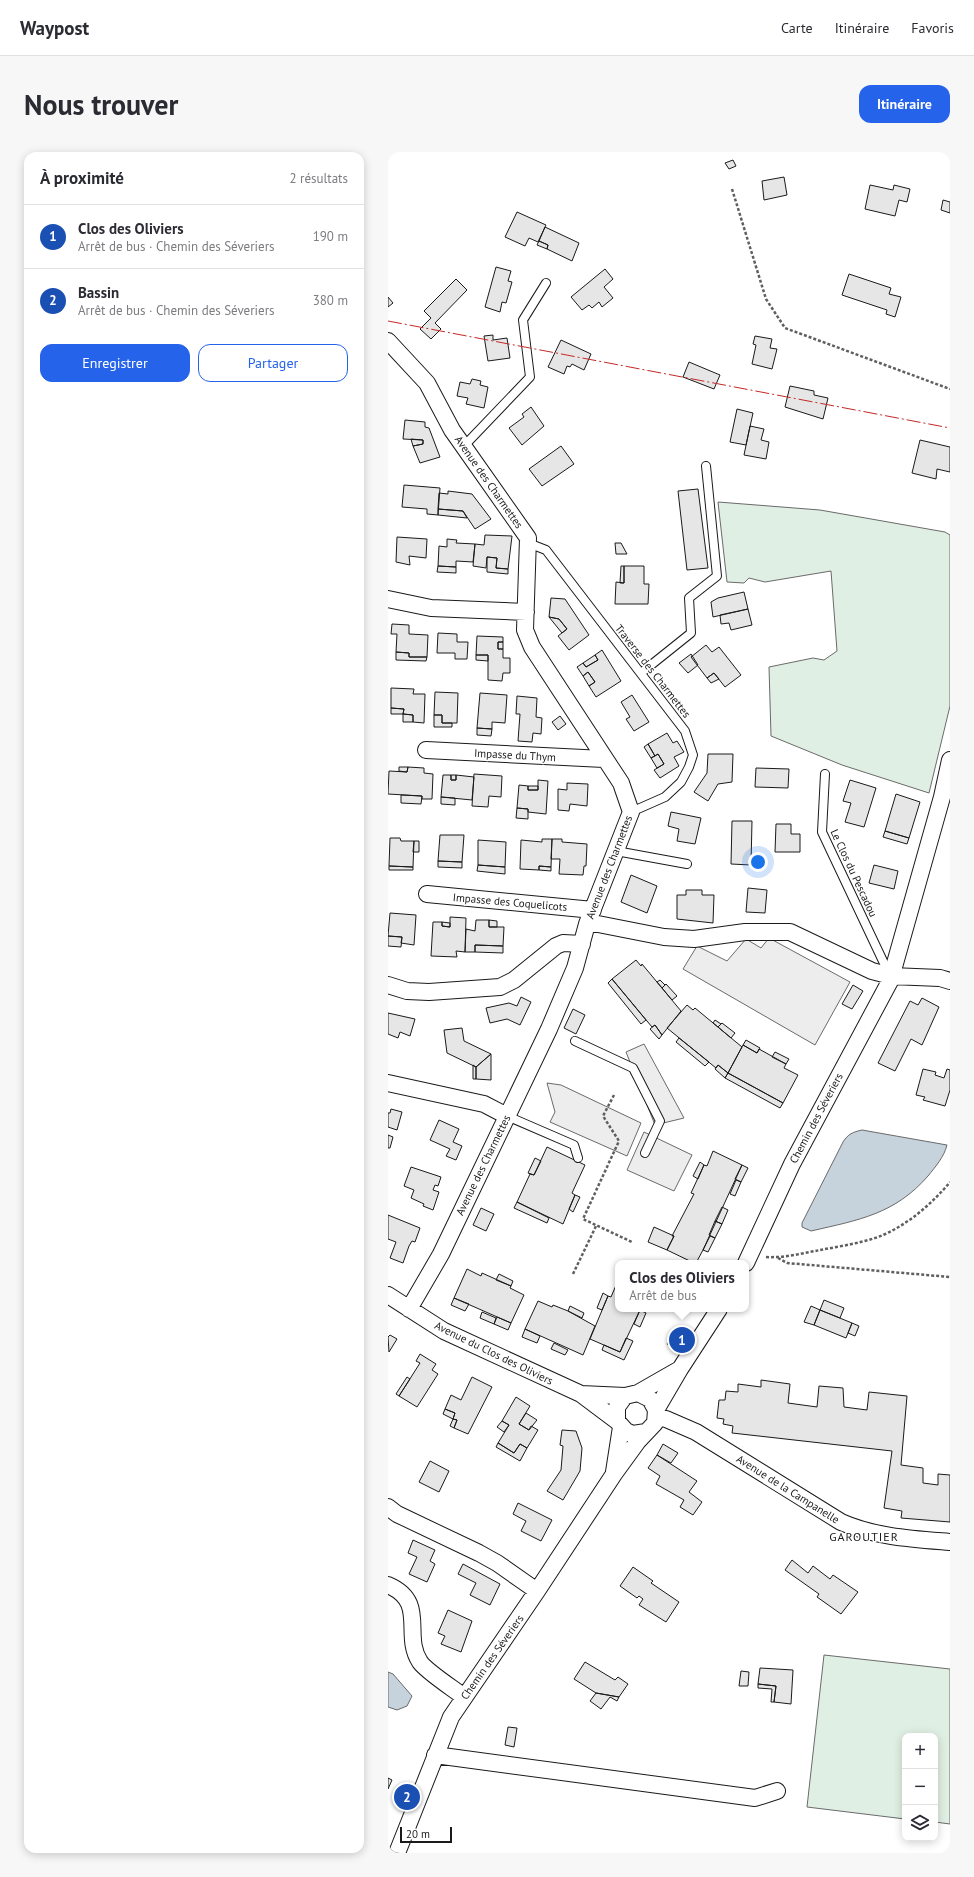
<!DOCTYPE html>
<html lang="fr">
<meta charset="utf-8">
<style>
:root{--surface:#fff;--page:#f7f7f7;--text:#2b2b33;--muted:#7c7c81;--line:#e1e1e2;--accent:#2563eb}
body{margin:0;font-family:"PT Sans",sans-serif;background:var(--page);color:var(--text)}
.controls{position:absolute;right:12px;bottom:12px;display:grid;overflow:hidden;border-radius:8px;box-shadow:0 2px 10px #0003}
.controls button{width:36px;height:36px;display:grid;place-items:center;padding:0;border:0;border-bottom:1px solid var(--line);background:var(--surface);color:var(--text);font:20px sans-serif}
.scale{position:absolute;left:12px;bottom:10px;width:52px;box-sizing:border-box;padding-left:4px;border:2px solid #1a1a1a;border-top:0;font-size:11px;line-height:14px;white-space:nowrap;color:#1a1a1a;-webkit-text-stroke:3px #fff;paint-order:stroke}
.you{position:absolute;left:370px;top:710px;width:14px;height:14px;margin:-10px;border:3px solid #fff;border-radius:50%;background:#1a73e8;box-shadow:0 0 0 6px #1a73e833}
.badge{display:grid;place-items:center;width:26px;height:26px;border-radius:50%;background:var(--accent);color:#fff;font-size:13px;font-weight:700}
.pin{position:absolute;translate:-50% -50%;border:2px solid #fff;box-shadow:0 1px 4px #0006}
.popup{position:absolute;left:227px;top:1108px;width:134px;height:52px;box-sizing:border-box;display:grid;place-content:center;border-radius:8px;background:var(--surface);filter:drop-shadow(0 1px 3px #0005);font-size:13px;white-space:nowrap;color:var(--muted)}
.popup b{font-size:15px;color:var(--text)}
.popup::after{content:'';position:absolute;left:50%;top:100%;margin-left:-8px;border:8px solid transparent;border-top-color:var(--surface)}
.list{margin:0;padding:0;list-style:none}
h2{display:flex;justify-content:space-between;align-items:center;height:52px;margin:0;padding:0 16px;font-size:17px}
h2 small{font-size:13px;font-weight:400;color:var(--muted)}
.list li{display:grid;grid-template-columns:26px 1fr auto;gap:12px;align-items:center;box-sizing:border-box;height:64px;padding:0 16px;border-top:1px solid var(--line)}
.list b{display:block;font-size:15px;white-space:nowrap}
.list p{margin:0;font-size:13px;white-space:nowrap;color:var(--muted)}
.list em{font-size:13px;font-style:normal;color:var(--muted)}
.actions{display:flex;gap:8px;padding:12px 16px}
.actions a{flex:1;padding:9px 0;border:1px solid var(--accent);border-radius:12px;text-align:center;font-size:14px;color:var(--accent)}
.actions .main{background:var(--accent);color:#fff}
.icon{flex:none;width:22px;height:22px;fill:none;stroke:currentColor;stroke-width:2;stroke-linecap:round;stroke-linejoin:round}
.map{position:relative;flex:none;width:562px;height:1701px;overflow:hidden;border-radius:12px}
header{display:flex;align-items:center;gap:24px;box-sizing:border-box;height:56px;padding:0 20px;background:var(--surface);border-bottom:1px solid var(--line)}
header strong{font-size:19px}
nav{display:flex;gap:22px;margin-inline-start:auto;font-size:14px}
.intro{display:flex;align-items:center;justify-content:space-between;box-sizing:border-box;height:96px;padding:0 24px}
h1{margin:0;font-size:28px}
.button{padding:10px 18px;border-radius:12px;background:var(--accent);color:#fff;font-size:14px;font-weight:700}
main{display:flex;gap:24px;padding:0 24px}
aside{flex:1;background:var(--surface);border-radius:12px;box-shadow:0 2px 10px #0003}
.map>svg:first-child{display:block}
.green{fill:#e0efe3;stroke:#6a6a6a}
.parking{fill:#ededed;stroke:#6a6a6a}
.water{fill:#c6d2dc;stroke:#6a6a6a}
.building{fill:#e6e6e6;stroke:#1a1a1a}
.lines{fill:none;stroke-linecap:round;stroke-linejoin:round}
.service-casing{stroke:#1a1a1a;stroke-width:10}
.minor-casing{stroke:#1a1a1a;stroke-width:18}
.path{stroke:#5f5f5f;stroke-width:2.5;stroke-dasharray:3 2;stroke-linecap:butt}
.service{stroke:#fff;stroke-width:8}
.minor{stroke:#fff;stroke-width:16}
.power{stroke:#c62828;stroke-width:1;stroke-dasharray:14 3 2 3;stroke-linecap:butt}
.labels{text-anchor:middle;stroke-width:3;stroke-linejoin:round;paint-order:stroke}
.street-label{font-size:11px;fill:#1a1a1a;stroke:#fff}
.neighbourhood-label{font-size:12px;letter-spacing:1px;fill:#1a1a1a;stroke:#fff}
</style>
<header>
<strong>Waypost</strong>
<nav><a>Carte</a><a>Itinéraire</a><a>Favoris</a></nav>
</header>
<div class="intro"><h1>Nous trouver</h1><a class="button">Itinéraire</a></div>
<main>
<aside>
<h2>À proximité<small>2 résultats</small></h2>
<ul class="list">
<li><span class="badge" style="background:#1a4fb4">1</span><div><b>Clos des Oliviers</b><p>Arrêt de bus · Chemin des Séveriers</p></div><em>190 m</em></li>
<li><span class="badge" style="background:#1a4fb4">2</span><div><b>Bassin</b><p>Arrêt de bus · Chemin des Séveriers</p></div><em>380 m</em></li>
</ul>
<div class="actions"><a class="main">Enregistrer</a><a>Partager</a></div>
</aside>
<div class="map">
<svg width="562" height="1701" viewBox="0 0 562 1701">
<rect width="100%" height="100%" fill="#fff"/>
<path class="green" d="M330,350L432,358L557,380L562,383V554L541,641L454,613L383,584L381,515L425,506L436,508L449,499L443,419L377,430L361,426L356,431L339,430Z
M436,1503L562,1517V1672L547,1670V1584H517V1667L419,1655Z"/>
<path class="parking" d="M381,786L462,830L427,893L295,817L309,794L339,809L358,787L373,796Z
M256,892L296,966L267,973L238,900Z
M159,931L173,933L253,971L239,1004L162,970L167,960Z
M256,980L304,1003L286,1039L239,1018Z"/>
<path class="water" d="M474,978L559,993C556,1005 548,1014 540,1024C507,1062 471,1068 423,1079L414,1075V1071L455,990C460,982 465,980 474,978Z
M0,1520L5,1522L24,1544L19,1554L9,1558L0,1555Z"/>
<path class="building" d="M345,8L348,14L341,17L337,11Z
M396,25L399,43L376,48L374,29Z
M482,33L505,38L506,33L522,37L519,50L511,48L507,64L477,57Z
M555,48L562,50V61L553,58Z
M129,60L158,73L150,90L141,86L137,94L117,85Z
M157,75L191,91L184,109L159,97L160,93L151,89Z
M151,89L160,93L159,97L149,93Z
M108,115L123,119L120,129L124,130L118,151L114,150L112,160L97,155Z
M217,117L225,127L216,135L225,146L214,155L211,150L204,156L201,153L194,158L183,145Z
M461,122L503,136L501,142L513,145L507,165L498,162L499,158L454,143Z
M68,127L79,138L47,171L53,177L43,187L32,177L43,166L36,159Z
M0,145L5,151L0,155Z
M105,183V188L119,186L122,206L100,209L96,184Z
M367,184L384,187L382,196L389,197L384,217L364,212L368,193L365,192Z
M173,188L203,202L196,218L184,212L182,215L179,214L176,222L160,215Z
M301,210L332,223L326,237L295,225Z
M84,227L93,229L92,233L100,235L96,256L78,252L80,246L69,244L72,230L82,232Z
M402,234L426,239V243L440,246L435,267L397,255Z
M143,255L156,274L134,293L121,276L136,265L134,262Z
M349,257L365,261L358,293L342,290Z
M17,268L37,270V275L41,276L52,305L32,311L25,294L35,292V288L15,287Z
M362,274L376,277L373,288L381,290L378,307L356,303Z
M23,287L35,288V292L25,294Z
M532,288L562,295V320L549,317L548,327L524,321Z
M173,294L186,312L154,334L141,317Z
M16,333L52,336L50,363L39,362V357L14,355Z
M310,337L320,416L299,418L290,339Z
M60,339L84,342L103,367L87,377L75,359L50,357L51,341L60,342Z
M50,357L75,359L79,366L50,363Z
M97,383L124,384L120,417L108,416L109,406L99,405L98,416L85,414L87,392L96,393Z
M9,385L39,387L38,406L21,404L22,413L8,410Z
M59,387L69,388L68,391L87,392L85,410L68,409V415L50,414L51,394L59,395Z
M227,391H233L239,402H228Z
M99,405L109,406L108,416L120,417V422L99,420Z
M50,414L68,415V421L49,420Z
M233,414H236V431H232Z
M236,414H256V432H261L260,452H227L228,430L236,431Z
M356,440L360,457L325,465L323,450L330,446Z
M163,446L177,447L201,483L181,498L170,484L179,477L171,467L161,465Z
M360,457L364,473L343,478L341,471L333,472L332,463Z
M161,465L171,467L179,477L174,481Z
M4,472L21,473V482L40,483L39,505H21V501L8,500L9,482H3Z
M50,481L69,482V490H80L79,507H67V501H49Z
M89,484L115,485V490H110V497H115V506H122V521H115L114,529L100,528V503H88Z
M110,490H115V497H110Z
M318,493L324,500L331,495L353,523L337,535L326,521L319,526L303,505Z
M214,498L233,529L208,545L201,534L207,530L200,520L195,524L189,515L195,511L198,515L210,508L207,503Z
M8,500L21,501V505H39L38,509L8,508Z
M303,502L310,513L300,521L291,511Z
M88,503H100V509L88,508Z
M207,503L210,508L198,515L195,511Z
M200,520L207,530L201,534L195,524Z
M326,521L331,527L323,531L319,526Z
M3,536L26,537L25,542H37L36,571L25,570V563L15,562L16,557L3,556Z
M47,540L70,541L69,571H54V563H46Z
M92,541L119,543L117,571L104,570V577L89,576Z
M244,543L261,570L246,579L238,567L242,565L233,550Z
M129,544L149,546L148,565L154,566L153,582L145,581L144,590L130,589L132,562H128Z
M3,556L16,557L15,562H3Z
M15,562L25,563V570H15Z
M46,563H54V571H64V575H46Z
M172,564L178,572L170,578L164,570Z
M89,576L104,577L103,584L89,583Z
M279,581L285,591L289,589L296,600L286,605L291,614L272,626L266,618L276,612L270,602L267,604L260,592Z
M260,592L267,604L263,606L256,595Z
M270,602L276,612L269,616L263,606Z
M320,602H345L344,630L330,632L320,649L306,640L319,621Z
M11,615H20L19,620L11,619Z
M20,615L36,616V621L45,622L44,647H34V644L0,642L1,619L19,620Z
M368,616L401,617L400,636L367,635Z
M86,622L114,624L113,645L101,644L100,655L84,654Z
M55,623H63V628H68V623L86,625L84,648L53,645Z
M63,623H68V628H63Z
M150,628L160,629L158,662L140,660V657L129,656L131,633L140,634V638H150Z
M462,628L488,636L476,675L457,670L463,651L455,649Z
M179,631L200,632L199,654L182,652L181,659L170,658V637L179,638Z
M140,634H150V638H140Z
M508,642L532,650L521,686L497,679Z
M13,643L34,644L33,652L13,651Z
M53,645L67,646V653L53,652Z
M129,656L140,657V667L128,666Z
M283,660L313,666L307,692L289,689L291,677L280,674Z
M344,669H364L363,713L343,712Z
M388,672H403V682H412V700H387Z
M497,679L521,686L519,692L495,685Z
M52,683H76L74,710L50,709Z
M2,686H12L13,689H26L25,715L1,714Z
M154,687H164L163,715L151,714V718L132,717L133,688L154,690Z
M164,687H174V690L199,692L198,714H196L195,723L171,722L172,707H163Z
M90,688L118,690L117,715L90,713Z
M26,689H31V700H25Z
M50,709L74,710V716L50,715Z
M90,713L117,715V722L89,719Z
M486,713L510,719L506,737L481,731Z
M1,714L25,715V718H1Z
M151,714L163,715V719L151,718Z
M243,723L269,734L259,761L233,750Z
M360,736L379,738L377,761L358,760Z
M298,738H314V743H326L325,771L289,767V743H298Z
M2,761L28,763L26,793L13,791L14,785L0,784Z
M62,765L78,766L77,800L68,799L69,805L43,804L45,770H54V774L62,775Z
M88,768H101V775H116L115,794L87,793V800H77L78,777L87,779Z
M101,768L109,769V775H101Z
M54,770L62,771V775L54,774Z
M0,784L14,785L13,795L0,794Z
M87,793L115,794V801L87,800Z
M248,808L253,814L254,812L293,859L274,883L267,873L264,875L224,827Z
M224,827L258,868L253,872L220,831Z
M272,828L277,833L274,836L269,830Z
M278,832L289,844L284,848L274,836Z
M465,833L475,839L464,857L454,852Z
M133,845L143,850L132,873L119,867L102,871L98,856L121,851L129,854Z
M534,846L551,855L534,893L523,887L507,919L490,911L522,849L530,853Z
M299,853L305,858L307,856L354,895L340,921L330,913L328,916L279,876Z
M185,857L197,863L188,882L176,876Z
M0,861L27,867L22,884L12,880L10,886L0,882Z
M327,868L333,872L330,875L325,871Z
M334,871L347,881L343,886L330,875Z
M267,873L274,883L271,887L262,877Z
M74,876L76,889L103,902L88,915L59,901L56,878Z
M291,886L321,910L317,914L288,890Z
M358,888L372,896L369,901L355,893Z
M355,893L369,901L371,897L398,912L396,916L410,923L395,951L340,921Z
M387,900L401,907L398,912L384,905Z
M103,902V928L88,927V915Z
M85,913L88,915V927H85Z
M330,913L340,921L337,926L327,917Z
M535,917L548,920L547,923L556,926L559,917L562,918V938L557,954L535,948L537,945L528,943Z
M340,921L395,951L392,956L337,926Z
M3,957L14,960L9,978L0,975V961H2Z
M51,968L71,977L65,990L74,994L68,1008L58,1004L62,997L42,988Z
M0,983L5,985L2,996H0Z
M159,995L197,1013L184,1041L187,1043L175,1072L129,1050L142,1022L146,1023Z
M325,999L354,1013L315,1098L308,1111H306L279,1098L286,1084H284L306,1042L303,1041L316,1013L319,1014Z
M147,1006L153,1009L146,1023L140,1021Z
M312,1010L316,1013L310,1027L305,1024Z
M354,1013L360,1016L353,1030L347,1027Z
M23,1015L53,1025L50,1034L47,1033L45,1038L51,1040L45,1058L35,1054L36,1052L23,1046L26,1038L16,1034Z
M348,1028L353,1030L347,1044L342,1042Z
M187,1043L192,1045L185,1060L181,1057Z
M129,1050L161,1066L159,1071L126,1056Z
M334,1055L340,1058L334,1072L327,1069Z
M93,1056L106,1062L98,1079L85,1073Z
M0,1063L32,1076L27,1090L24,1089L21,1094L15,1111L2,1106L8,1090L0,1087Z
M327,1069L334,1072L327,1086L321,1083Z
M266,1075L286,1084L279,1098L260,1090Z
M322,1084L327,1086L320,1100L315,1098Z
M79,1117L93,1124L94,1121L123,1134L122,1136L136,1143L123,1171L66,1146Z
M111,1122L125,1129L123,1134L108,1128Z
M229,1131L230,1157L252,1158L232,1200L202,1187L220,1144L223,1145Z
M215,1141L220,1144L214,1158L209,1156Z
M66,1146L81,1152L77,1159L63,1153Z
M436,1148L456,1156L452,1166L432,1158Z
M150,1149L164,1155L165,1153L180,1159L207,1174L195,1203L137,1177Z
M182,1154L196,1161L194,1166L180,1159Z
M423,1154L432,1158L426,1173L416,1170Z
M252,1158L258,1161L252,1175L246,1172Z
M432,1158L464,1171L458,1186L426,1173Z
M94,1160L108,1166L106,1172L92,1166Z
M109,1165L123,1171L120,1178L106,1172Z
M464,1171L471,1174L467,1184L460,1181Z
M137,1177L152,1184L149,1191L134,1185Z
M287,1182L292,1185L285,1196L279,1192Z
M2,1183L9,1187L1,1200L0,1185Z
M238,1186L245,1189L236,1208L214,1198L216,1193L232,1200Z
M166,1191L180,1198L177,1203L163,1197Z
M32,1202L48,1212L44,1218L50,1222L29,1255L11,1244L32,1211L28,1209Z
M19,1225L22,1227L11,1244L8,1242Z
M84,1225L104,1235L80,1282L66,1276L69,1268L65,1267L67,1261L57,1257L63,1243L73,1248Z
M373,1228L402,1232L400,1251L429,1255L431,1234L455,1236L456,1255L479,1258L481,1240L519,1244L513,1313L535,1316V1331L550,1333V1322L562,1323V1370L513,1366L514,1359L496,1356L504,1299L344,1281L345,1274L335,1272L336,1267L329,1266L331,1248H337L338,1239L350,1240V1232L373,1235Z
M128,1245L142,1254L131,1272L141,1278L143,1274L150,1278L139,1296L132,1292L126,1301L110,1291L121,1273L114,1269Z
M57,1257L67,1261L65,1267L55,1262Z
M138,1261L149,1268L141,1278L131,1272Z
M65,1267L69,1268L66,1276L62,1274Z
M114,1269L121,1273L116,1280L109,1275Z
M174,1278L188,1279L194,1296L192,1319L175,1348L159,1339L173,1318L175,1294L172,1293Z
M110,1291L126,1301L132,1292L139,1296L132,1309L108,1295Z
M275,1292L290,1301L283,1311L269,1303Z
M269,1303L309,1329L301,1340L314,1350L305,1363L292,1355L296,1348L268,1332L272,1324L260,1316Z
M42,1309L61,1319L51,1340L31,1330Z
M130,1351L164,1368L153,1389L133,1379L138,1369L125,1362Z
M25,1388L47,1398L42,1409L47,1412L39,1430L21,1422L29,1405L20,1401Z
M404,1408L420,1421L425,1414L442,1427L445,1423L470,1440L453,1462L429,1445L431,1442L397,1418Z
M75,1412L112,1432L102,1453L82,1443L88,1431L70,1422Z
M245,1415L265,1429L263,1431L291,1450L278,1470L251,1453L255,1447L251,1444L249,1446L232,1434Z
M60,1458L84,1469L73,1500L53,1492L57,1484L50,1481Z
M197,1510L227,1528L230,1525L240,1532L231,1545L208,1541L186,1527Z
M372,1516L405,1518L403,1552L386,1550L388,1534L370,1532Z
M353,1519L361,1520L360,1534H351Z
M370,1532L388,1534L386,1550H383L384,1537L370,1536Z
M208,1541L231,1545L229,1549L222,1545L213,1557L202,1549Z
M120,1575L129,1576L126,1595L117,1593Z
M0,1626L4,1628L0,1637Z"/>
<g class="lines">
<defs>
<path id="service" d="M76,294L142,225L135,168L158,131
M140,391L158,398L297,579L305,603L301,615L293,630L277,645L243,660
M253,521L303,481L301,446L329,424L318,314
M437,622L434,680L502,824
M228,699L299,712
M187,889L245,916L272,969L257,1001
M119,964L186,993L190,1006"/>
<path id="minor" d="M0,189L39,231L64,278L140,386L137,478L144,495L233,631L243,660L199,772L187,816L161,877L53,1102L21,1157
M0,447L43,456L138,460
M38,598L216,607
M39,742L205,758
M199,772H210L276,785L306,787L357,780H402L484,819L503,824L552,826L562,829
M0,833L19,839L41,840L112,835L126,828L168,794L175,791L194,792
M0,931L96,952L119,964
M358,1111L404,1012L502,829L554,645L562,608
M0,1143L56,1179L193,1242L229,1269
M250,1241L292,1217
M193,1242L237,1244
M268,1258L292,1217L331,1157
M269,1265L278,1267L308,1280L453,1370C487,1385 525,1387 562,1390
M226,1320L233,1275
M0,1355L9,1362L91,1401L109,1411L149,1439
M0,1433C40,1450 14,1483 32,1510C39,1520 66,1537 76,1545
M47,1603L367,1646L389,1639
M9,1701L63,1565L149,1439L226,1322L250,1289L267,1271L268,1258L262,1247L250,1241L237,1244L229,1255V1269L238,1279L245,1282L258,1280"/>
</defs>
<use href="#service" class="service-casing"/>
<use href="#minor" class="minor-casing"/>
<path class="path" d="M344,37L378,147L397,176L562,237
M226,943L215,964L231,989L195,1067L244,1090
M378,1105C395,1106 411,1102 427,1099C447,1095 470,1092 490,1085C517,1075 544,1052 562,1030
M390,1106L399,1111L562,1125
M185,1122L208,1074"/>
<use href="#service" class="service"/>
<use href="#minor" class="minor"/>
<path class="power" d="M0,169L562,276"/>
</g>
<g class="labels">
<g class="street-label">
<text transform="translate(101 330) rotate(55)" y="4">Avenue des Charmettes</text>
<text transform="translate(265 519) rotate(52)" y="4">Traverse des Charmettes</text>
<text transform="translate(127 603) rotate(3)" y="4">Impasse du Thym</text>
<text transform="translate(221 715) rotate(-69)" y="4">Avenue des Charmettes</text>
<text transform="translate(466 721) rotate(65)" y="4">Le Clos du Pescadou</text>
<text transform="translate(122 750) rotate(5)" y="4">Impasse des Coquelicots</text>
<text transform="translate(428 966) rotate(-62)" y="4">Chemin des Séveriers</text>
<text transform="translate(95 1013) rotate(-64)" y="4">Avenue des Charmettes</text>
<text transform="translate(106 1201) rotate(26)" y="4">Avenue du Clos des Oliviers</text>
<text transform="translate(400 1337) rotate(32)" y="4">Avenue de la Campanelle</text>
<text transform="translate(104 1505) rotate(-55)" y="4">Chemin des Séveriers</text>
</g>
<g class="neighbourhood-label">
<text x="476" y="1389">GAROUTIER</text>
</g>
</g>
</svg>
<div class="controls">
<button>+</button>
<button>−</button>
<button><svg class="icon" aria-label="layers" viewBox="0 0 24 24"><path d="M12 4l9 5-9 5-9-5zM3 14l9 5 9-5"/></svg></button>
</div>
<div class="scale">20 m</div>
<div class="you"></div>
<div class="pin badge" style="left:294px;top:1188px;background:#1a4fb4">1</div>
<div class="popup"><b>Clos des Oliviers</b>Arrêt de bus</div>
<div class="pin badge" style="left:19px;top:1645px;background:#1a4fb4">2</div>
</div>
</main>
